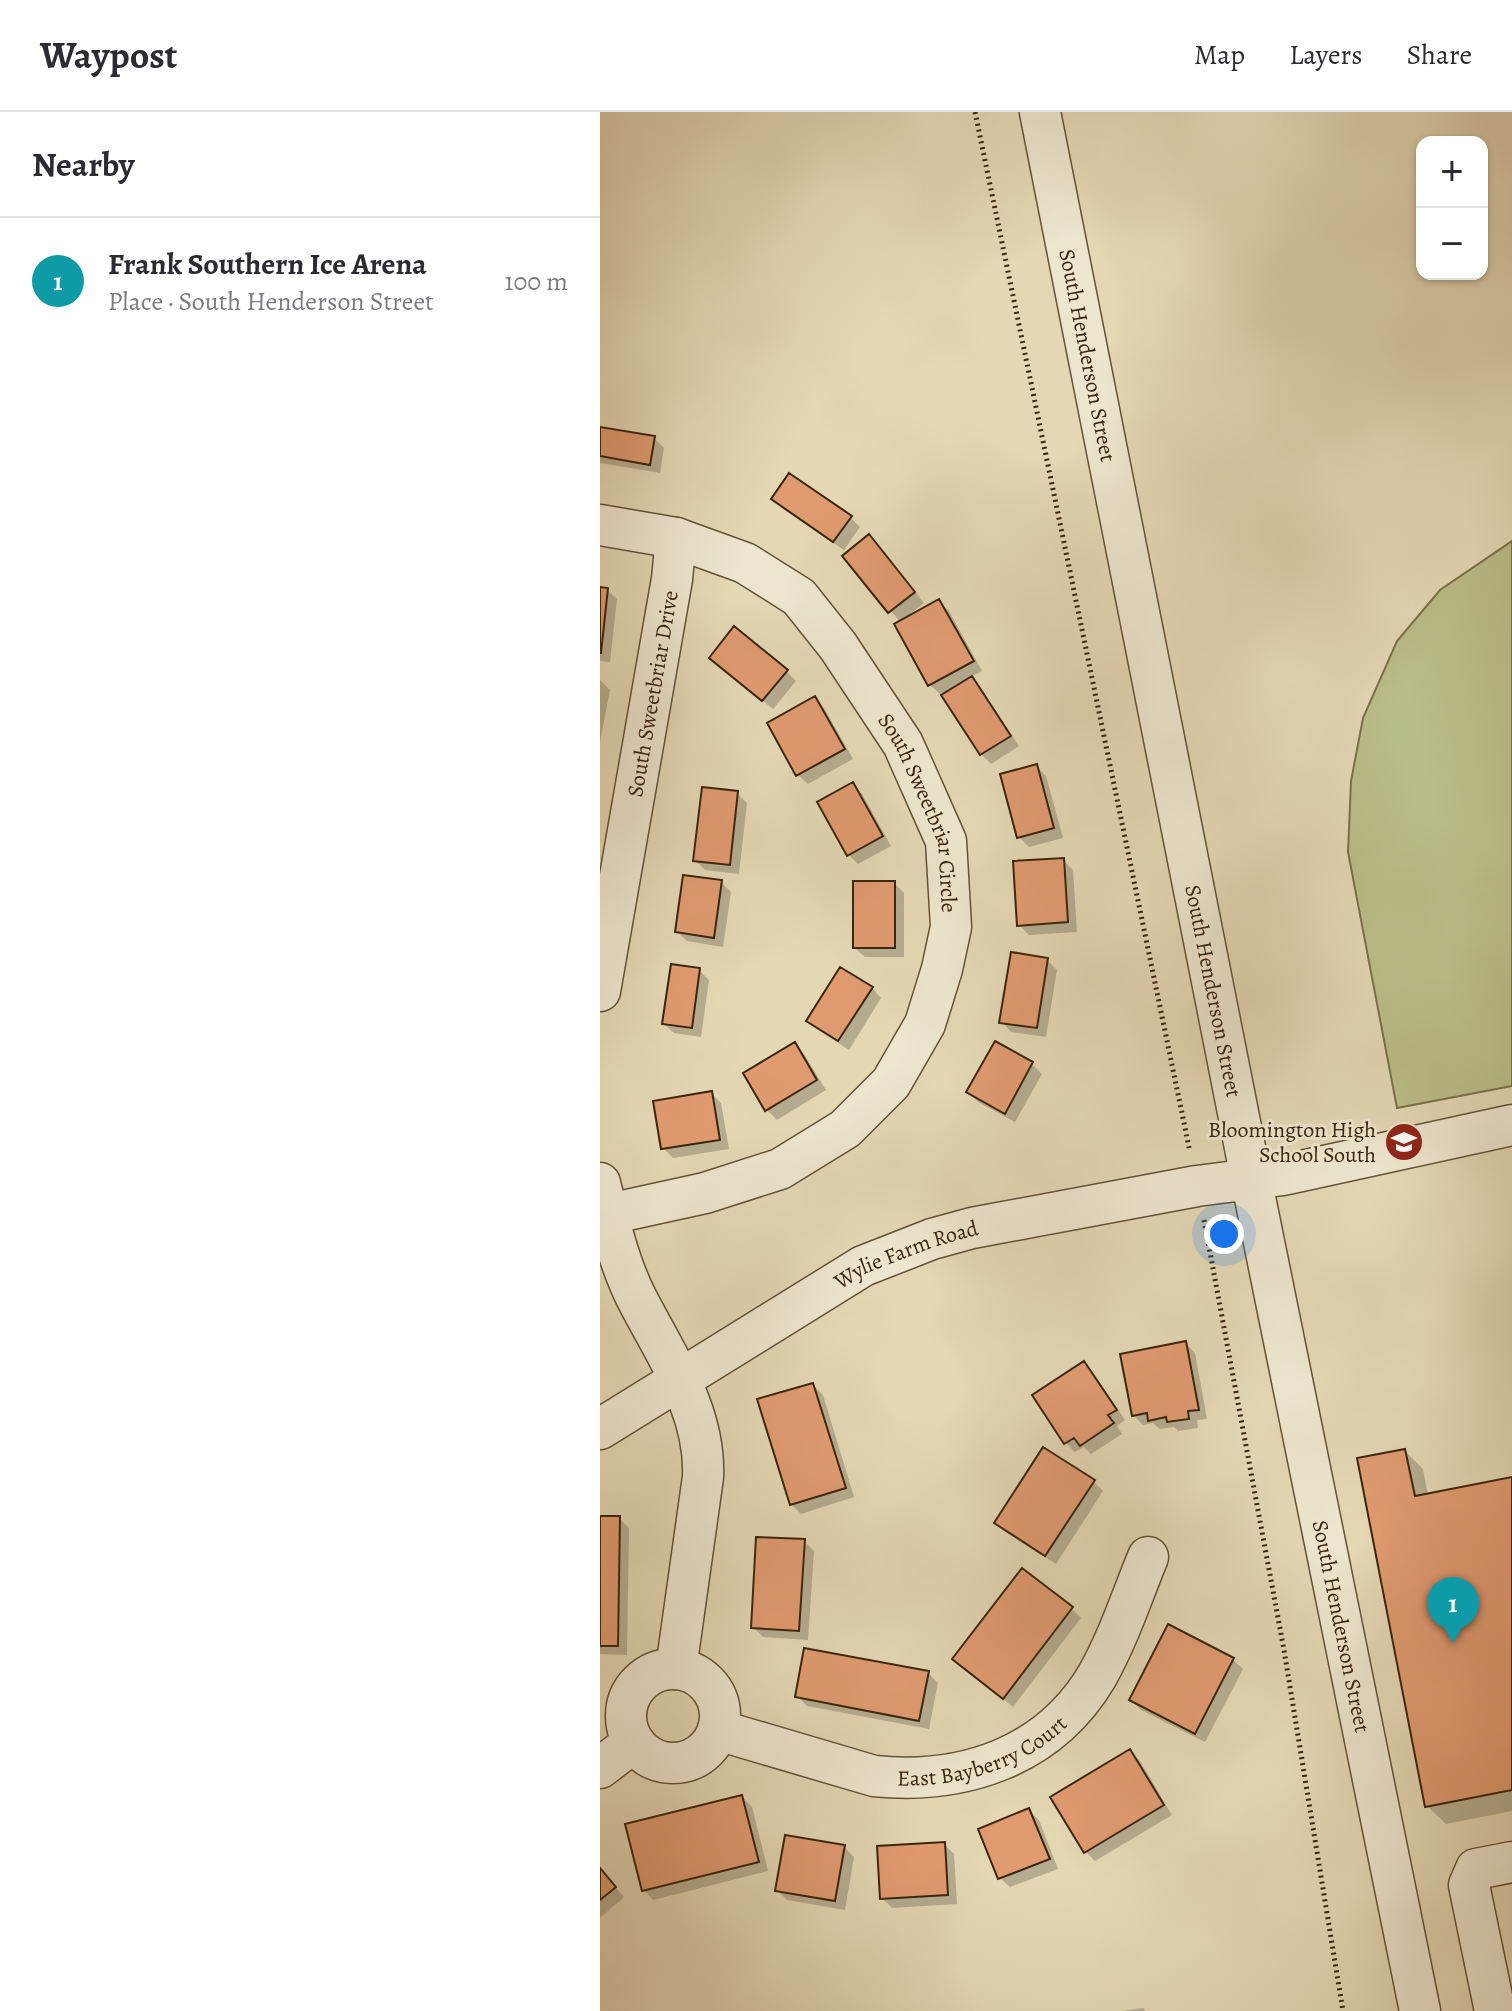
<!DOCTYPE html>
<meta charset="utf-8">
<style>
:root{--surface:#fff;--page:#f7f7f7;--text:#2b2b33;--muted:#7c7c81;--line:#e1e1e2;--accent:#111827}
body{margin:0;font-family:Alegreya,serif;background:var(--page);color:var(--text)}
.controls{position:absolute;right:24px;top:24px;display:grid;overflow:hidden;border-radius:16px;box-shadow:0 2px 6px #0004}
.controls button{width:72px;height:72px;display:grid;place-items:center;padding:0;border:0;border-bottom:2px solid var(--line);background:var(--surface);color:var(--text);font:40px sans-serif}
.you{position:absolute;left:624px;top:1122px;width:28px;height:28px;margin:-20px;border:6px solid #fff;border-radius:50%;background:#1a73e8;box-shadow:0 0 0 12px #1a73e833}
.badge{display:grid;place-items:center;width:52px;height:52px;border-radius:50%;background:var(--accent);color:#fff;font-size:26px;font-weight:700}
.pin{position:absolute;translate:-50% -66px;filter:drop-shadow(0 2px 4px #0008)}
.pin::after{content:'';position:absolute;top:42px;width:28px;height:24px;background:inherit;clip-path:polygon(0 0,100% 0,50% 100%)}
.list{margin:0;padding:0;list-style:none}
h2{display:flex;justify-content:space-between;align-items:center;height:104px;margin:0;padding:0 32px;font-size:34px}
h2 small{font-size:26px;font-weight:400;color:var(--muted)}
.list li{display:grid;grid-template-columns:52px 1fr auto;gap:24px;align-items:center;box-sizing:border-box;height:128px;padding:0 32px;border-top:2px solid var(--line)}
.list b{display:block;font-size:30px;white-space:nowrap}
.list p{margin:0;font-size:26px;white-space:nowrap;color:var(--muted)}
.list em{font-size:26px;font-style:normal;color:var(--muted)}
.map{position:relative;flex:none;width:912px;height:1899px;overflow:hidden}
header{display:flex;align-items:center;gap:48px;box-sizing:border-box;height:112px;padding:0 40px;background:var(--surface);border-bottom:2px solid var(--line)}
header strong{font-size:38px}
nav{display:flex;gap:44px;margin-inline-start:auto;font-size:28px}
main{display:flex}
aside{flex:1;background:var(--surface)}
.map>svg:first-child{display:block}
.green{fill:#b9bd89;stroke:#7a714b;stroke-width:2}
.shadow{fill:#0003}
.building{fill:#e09a70;stroke:#3a250d;stroke-width:2}
.lines{fill:none;stroke-linecap:round;stroke-linejoin:round}
.minor-casing{stroke:#645237;stroke-width:43}
.path{stroke:#3a250d;stroke-width:5;stroke-dasharray:2 4;stroke-linecap:butt}
.minor{stroke:#ede5ce;stroke-width:40}
.labels{text-anchor:middle;stroke-width:6;stroke-linejoin:round;paint-order:stroke}
.street-label{font-size:22px;fill:#3a250d;stroke:#ede5ce}
.poi-label{font-size:22px;fill:#3a250d;stroke:#ede5ce;text-anchor:end}
</style>
<header>
<strong>Waypost</strong>
<nav><a>Map</a><a>Layers</a><a>Share</a></nav>
</header>
<main>
<aside>
<h2>Nearby<small></small></h2>
<ul class="list">
<li><span class="badge" style="background:#0f9aa8">1</span><div><b>Frank Southern Ice Arena</b><p>Place · South Henderson Street</p></div><em>100 m</em></li>
</ul>
</aside>
<div class="map">
<svg width="912" height="1899" viewBox="0 0 912 1899">
<rect width="100%" height="100%" fill="#e3d7b4"/>
<filter id="stains"><feTurbulence type="fractalNoise" baseFrequency=".0025" numOctaves="4"/><feColorMatrix values="0 0 0 0 .2 0 0 0 0 .09 0 0 0 0 .02 0 0 0 .5 -.17"/></filter>
<radialGradient id="worn" r=".72"><stop offset=".6" stop-color="#630" stop-opacity="0"/><stop offset="1" stop-color="#630" stop-opacity=".3"/></radialGradient>
<path class="green" d="M912,429V974L797,996L748,740L751,669L763,606L797,529L840,478Z"/>
<path class="shadow" d="M0,317L54,326L64,336L60,361L0,351Z
M174,387L250,405L260,415L244,438L183,397Z
M279,434L324,491L305,506L306,508L339,490L349,499L382,559L371,565L381,576L419,634L391,652L381,642L342,581L340,582L330,573L301,511L245,444Z
M0,477L7,478L17,487L10,550L0,549Z
M121,555L186,559L196,569L173,597Z
M0,568L10,578L0,630Z
M215,586L224,596L253,647L208,672L198,663Z
M436,654L446,664L463,726L429,735L419,725Z
M253,673L262,682L291,734L258,752L249,743Z
M137,681L147,691L139,762L105,758L95,748Z
M463,748L473,758L477,820L429,823L419,813Z
M121,770L131,780L123,835L87,829L77,820Z
M294,771L304,781V845H265L255,836Z
M447,848L457,858L446,925L411,920L402,910Z
M99,858L109,868L101,925L74,921L64,912Z
M272,876L281,886L249,938L218,918L208,909Z
M395,932L432,952L442,962L415,1010L378,990L368,980Z
M194,933L204,942L226,978L177,1008L167,998L145,962Z
M112,982L121,991L129,1037L73,1046L63,1036Z
M585,1231L595,1241L607,1307L597,1308L598,1316L578,1319L574,1315L560,1317L553,1311L543,1313L533,1303Z
M484,1251L493,1261L525,1308L517,1314L522,1322L491,1342L484,1335L475,1340L466,1331Z
M213,1273L223,1283L254,1385L201,1402L191,1392Z
M805,1339L823,1357L828,1384L912,1367V1699L846,1712L827,1694Z
M494,1370L503,1379L456,1452L406,1420L397,1411Z
M0,1406H19L29,1416L27,1543L0,1542Z
M204,1429L214,1439L208,1528L163,1525L153,1515Z
M471,1496L481,1506L413,1595L354,1547Z
M633,1548L643,1557L605,1630L541,1598L531,1588Z
M328,1561L338,1571L329,1617L207,1594L197,1584Z
M530,1639L540,1649L572,1703L495,1749L486,1740Z
M142,1685L152,1695L168,1759L53,1788L44,1778Z
M429,1699L439,1708L458,1757L410,1775L400,1766Z
M344,1732L354,1742L357,1792L292,1796L282,1786Z
M244,1735L254,1745L245,1798L187,1788L177,1778Z
M0,1757L24,1785L0,1806Z
M543,1896L546,1899H521Z"/>
<path class="building" d="M0,315L55,324L50,353L0,344Z
M189,361L252,404L233,430L171,387Z
M269,422L315,480L288,501L242,444Z
M0,475L8,476L1,541H0Z
M339,487L374,549L328,574L294,512Z
M134,514L188,558L162,589L109,546Z
M372,564L411,624L380,643L341,583Z
M215,584L245,637L196,664L167,611Z
M437,652L454,716L417,726L400,662Z
M253,670L283,724L247,744L217,690Z
M102,675L138,679L130,753L93,749Z
M464,746L468,810L417,814L413,749Z
M83,763L122,768L114,826L75,820Z
M253,769H295V836H253Z
M411,840L448,846L437,916L399,911Z
M71,852L100,856L92,916L62,912Z
M240,855L273,875L238,929L206,909Z
M395,929L433,950L405,1002L366,980Z
M195,930L217,968L165,999L143,961Z
M112,979L120,1028L61,1037L53,989Z
M586,1229L599,1298L588,1299L589,1307L567,1310L566,1305L548,1309L547,1301L532,1304L520,1242Z
M484,1249L517,1298L508,1303L514,1311L480,1334L474,1326L464,1332L432,1283Z
M213,1271L246,1376L190,1393L157,1287Z
M443,1335L495,1368L445,1444L394,1411Z
M805,1337L815,1384L912,1365V1678L825,1695L757,1346Z
M0,1404H20L18,1534H0Z
M156,1425L205,1427L199,1519L151,1516Z
M422,1456L473,1495L403,1587L352,1547Z
M568,1512L634,1546L595,1622L529,1588Z
M204,1536L329,1559L319,1609L195,1585Z
M530,1637L564,1693L484,1741L450,1685Z
M142,1683L159,1750L42,1779L25,1712Z
M429,1696L450,1747L398,1767L378,1717Z
M185,1723L245,1733L235,1789L175,1779Z
M345,1730L348,1783L280,1787L277,1734Z
M0,1756L16,1775L0,1788Z"/>
<g class="lines">
<defs>
<g id="minor">
<path id="s1" d="M440,0L651,1066L820,1899"/>
<path id="s2" d="M0,413L76,426L145,451L199,485L238,534L303,632L346,729L351,815L342,857L325,912L291,971L245,1017L180,1057L105,1081L0,1104"/>
<path id="s3" d="M0,879L72,467L76,426"/>
<path d="M0,1071C9,1108 18,1148 35,1183C64,1241 106,1297 103,1365L76,1557"/>
<path id="s4" d="M0,1317L263,1154L332,1127L372,1116L597,1074L683,1063L912,1013"/>
<circle cx="73" cy="1604" r="47"/>
<path id="s5" d="M118,1618L274,1664C363,1673 449,1645 497,1564C518,1527 532,1484 548,1445"/>
<path d="M0,1656L34,1630"/>
<path d="M895,1899L869,1773L876,1757L912,1750"/>
</g>
</defs>
<use href="#minor" class="minor-casing"/>
<path class="path" d="M375,0L590,1040
M604,1108L684,1538L743,1899"/>
<use href="#minor" class="minor"/>
</g>
<defs>
<symbol id="school-disc" viewBox="-11 -11 22 22"><circle r="9.5" fill="#8f2418" stroke="#ede5ce"/><path d="M0-5L7-2L0 1L-7-2ZM-4 1L0 2.5L4 1V4Q0 6-4 4Z" fill="#fff"/></symbol>
</defs>
<g fill-rule="evenodd">
<use href="#school-disc" x="782" y="1008" width="44" height="44"/>
</g>
<g class="labels">
<g class="street-label">
<text dy="8" stroke="none"><textPath href="#s1" startOffset="248">South Henderson Street</textPath></text>
<text dy="8" stroke="none"><textPath href="#s3" startOffset="302">South Sweetbriar Drive</textPath></text>
<text dy="8" stroke="none"><textPath href="#s2" startOffset="466">South Sweetbriar Circle</textPath></text>
<text dy="8" stroke="none"><textPath href="#s1" startOffset="896">South Henderson Street</textPath></text>
<text dy="8" stroke="none"><textPath href="#s4" startOffset="354">Wylie Farm Road</textPath></text>
<text dy="8" stroke="none"><textPath href="#s1" startOffset="1544">South Henderson Street</textPath></text>
<text dy="8" stroke="none"><textPath href="#s5" startOffset="276">East Bayberry Court</textPath></text>
</g>
<g class="poi-label">
<text x="776" y="1025">Bloomington High<tspan x="776" dy="25">School South</tspan></text>
</g>
</g>
<rect width="100%" height="100%" filter="url(#stains)"/>
<rect width="100%" height="100%" fill="url(#worn)"/>
</svg>
<div class="controls">
<button>+</button>
<button>−</button>
</div>
<div class="you"></div>
<div class="pin badge" style="left:853px;top:1531px;background:#0f9aa8">1</div>
</div>
</main>
